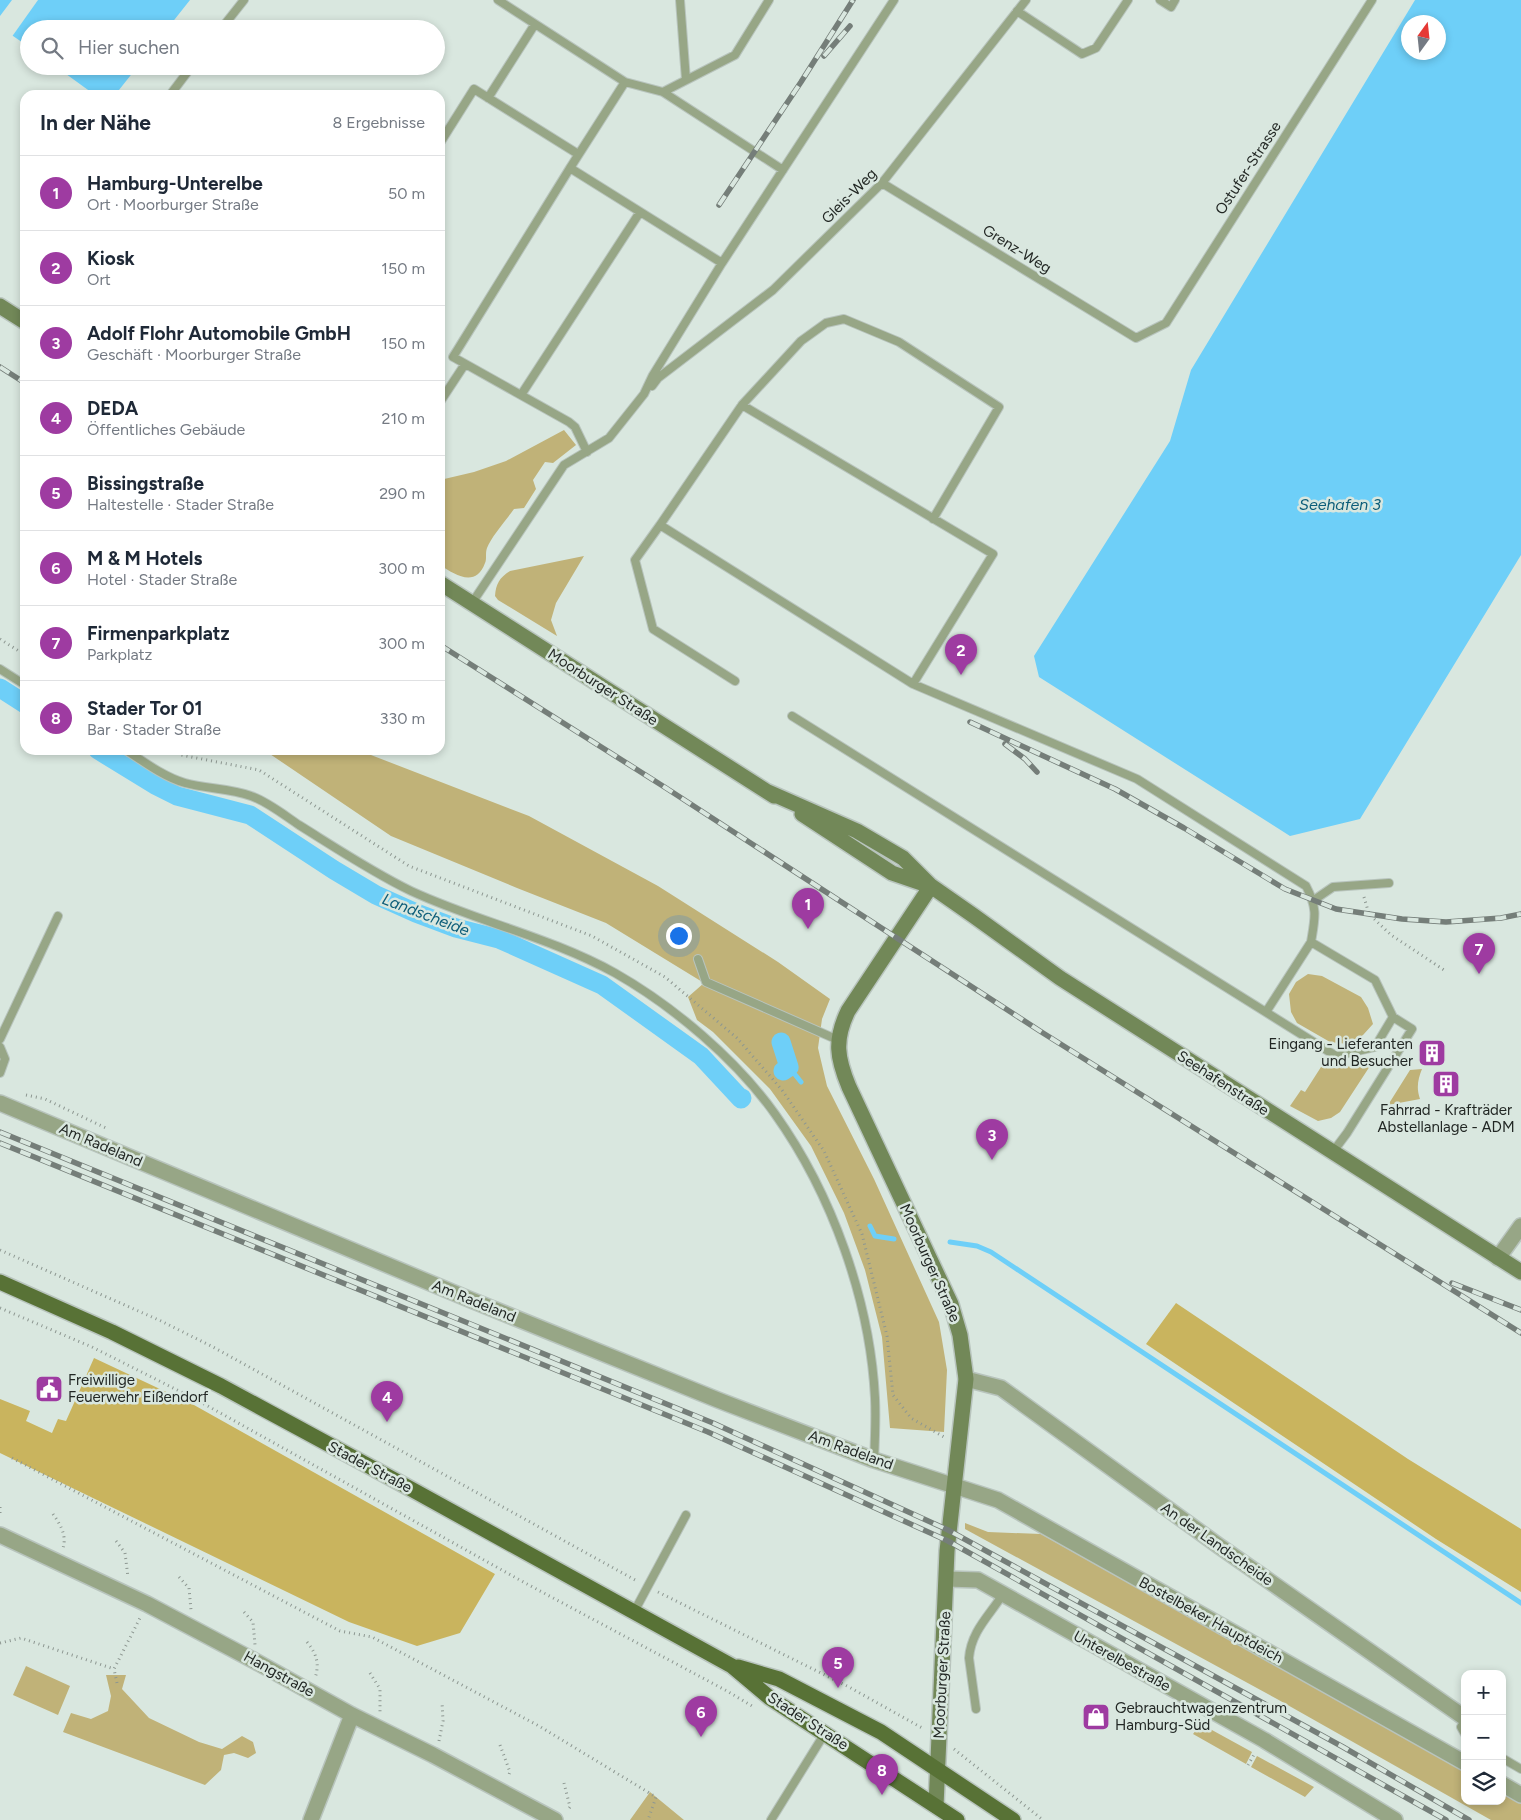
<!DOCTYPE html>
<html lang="de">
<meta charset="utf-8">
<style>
:root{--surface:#fff;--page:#f6f6f7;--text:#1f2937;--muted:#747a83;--line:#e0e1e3;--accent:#9e3ba1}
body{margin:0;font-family:Figtree,sans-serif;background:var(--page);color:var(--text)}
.controls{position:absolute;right:15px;bottom:15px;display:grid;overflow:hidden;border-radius:10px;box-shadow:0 2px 8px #0003}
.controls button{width:45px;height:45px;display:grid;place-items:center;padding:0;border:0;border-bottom:1px solid var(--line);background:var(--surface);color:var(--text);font:25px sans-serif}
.compass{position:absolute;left:1401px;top:15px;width:45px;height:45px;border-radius:50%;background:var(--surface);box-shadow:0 2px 8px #0003;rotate:15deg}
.you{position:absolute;left:678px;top:935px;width:18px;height:18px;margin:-12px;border:4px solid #fff;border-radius:50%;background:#1a73e8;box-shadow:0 0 0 8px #1a73e833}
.badge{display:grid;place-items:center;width:32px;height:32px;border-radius:50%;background:var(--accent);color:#fff;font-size:16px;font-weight:700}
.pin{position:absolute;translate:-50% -41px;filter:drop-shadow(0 1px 2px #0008)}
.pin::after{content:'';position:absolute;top:26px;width:18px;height:15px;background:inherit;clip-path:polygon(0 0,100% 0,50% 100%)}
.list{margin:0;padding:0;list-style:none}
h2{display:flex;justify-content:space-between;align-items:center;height:65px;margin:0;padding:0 20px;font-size:21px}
h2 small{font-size:16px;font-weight:400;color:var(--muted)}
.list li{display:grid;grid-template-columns:32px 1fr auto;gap:15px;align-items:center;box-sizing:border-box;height:75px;padding:0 20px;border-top:1px solid var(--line)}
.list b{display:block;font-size:19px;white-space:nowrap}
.list p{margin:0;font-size:16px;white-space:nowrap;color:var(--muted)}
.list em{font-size:16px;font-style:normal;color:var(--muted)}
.icon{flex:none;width:28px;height:28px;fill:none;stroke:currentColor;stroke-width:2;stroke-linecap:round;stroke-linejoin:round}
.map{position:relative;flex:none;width:1521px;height:1820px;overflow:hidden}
.search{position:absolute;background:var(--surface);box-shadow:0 2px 8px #0003;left:20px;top:20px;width:425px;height:55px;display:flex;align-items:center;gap:12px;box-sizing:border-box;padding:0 18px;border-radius:28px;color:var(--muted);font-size:19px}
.panel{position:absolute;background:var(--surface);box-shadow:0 2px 8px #0003;left:20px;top:90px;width:425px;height:665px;border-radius:15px}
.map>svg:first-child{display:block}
.green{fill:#c0b278}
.forest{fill:#c9b45e}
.water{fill:#6ecff8;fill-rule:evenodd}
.pier{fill:#d9e7df}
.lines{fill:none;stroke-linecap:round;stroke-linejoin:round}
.stream{stroke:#6ecff8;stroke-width:5}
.canal{stroke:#6ecff8;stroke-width:19}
.lane-casing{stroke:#b8c4bd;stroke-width:10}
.street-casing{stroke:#b8c4bd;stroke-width:18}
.secondary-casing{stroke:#b8c4bd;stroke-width:18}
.primary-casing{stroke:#b8c4bd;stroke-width:18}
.path{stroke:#8d9791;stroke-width:3;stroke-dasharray:1 4;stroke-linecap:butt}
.lane{stroke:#97a686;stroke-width:8}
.street{stroke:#97a686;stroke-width:15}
.secondary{stroke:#728858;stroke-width:15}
.primary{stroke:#587236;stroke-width:15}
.rail-casing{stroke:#757e79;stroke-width:5.5}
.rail{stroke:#d9e7df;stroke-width:4;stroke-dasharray:11;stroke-linecap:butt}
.labels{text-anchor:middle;stroke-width:5;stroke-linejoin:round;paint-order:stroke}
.street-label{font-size:15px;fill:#222724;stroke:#d9e7df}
.poi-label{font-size:15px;fill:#222724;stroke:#d9e7df;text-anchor:start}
.water-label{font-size:16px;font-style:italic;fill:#0c5d79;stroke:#d9e7df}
</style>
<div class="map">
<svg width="1521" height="1820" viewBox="0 0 1521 1820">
<rect width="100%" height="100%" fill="#d9e7df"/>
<path class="green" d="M564,430L576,445L553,463L545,462L533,480L536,489L524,508L514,509C507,519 491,537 487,548C485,553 487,559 485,563C476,588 455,575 440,565V480L474,472L506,461Z
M584,556L556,603L551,620L557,636L498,600L495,596C496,584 499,578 510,571Z
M264,750H358L529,816L658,886L778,962L830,999L822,1019L818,1048L827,1086L874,1179L939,1322L947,1370L944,1432L890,1428L882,1337L865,1270L844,1213L811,1146L770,1089L713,1032L697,1020L688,997L704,983L606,923L517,888L391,836Z
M1308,974L1322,976L1361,997L1368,1008L1373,1024L1363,1035L1348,1044L1330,1042L1297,1023L1291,1012L1289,994L1296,982Z
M1370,1066L1340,1112L1331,1118L1318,1121L1290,1106L1301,1090L1305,1092L1321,1067Z
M1422,1069C1418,1079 1416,1088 1420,1099L1388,1105L1410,1070Z
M965,1523L988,1532L1041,1534L1465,1772V1801H1502V1793L1521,1803V1820H1491L1277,1699L965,1529Z
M26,1666L70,1686L58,1715L13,1695Z
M106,1675H126L122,1689L149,1718L199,1742L222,1749L242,1736L253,1742L256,1753L248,1758L234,1753L224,1755L221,1770L205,1785L63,1732L71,1713L91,1719L108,1711L111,1696Z
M1201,1724L1252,1752L1246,1764L1193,1734Z
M1257,1756L1314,1787L1305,1797L1251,1767Z
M650,1792L684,1820H630Z"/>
<path class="forest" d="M1176,1303L1408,1459L1521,1529V1592L1436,1539L1146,1344Z
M94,1358L194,1405L495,1574L460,1633L417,1646L349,1622L0,1453V1399L30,1411L26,1421L52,1433L58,1419L66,1421Z"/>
<path class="water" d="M0,0H190L167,29H29V47L0,27Z
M1415,0H1521V555L1360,819L1290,836L1039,677L1034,656L1170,441L1191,370ZM1438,22V52H1408V22Z
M55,66H138L115,95H95Z"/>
<path class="pier" d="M12,0H38L11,38L0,30V16Z"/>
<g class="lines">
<path class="stream" d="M789,1067L801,1082
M870,1226L875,1236L894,1239
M950,1242L977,1246L991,1252L1521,1603"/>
<path class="canal" d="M0,688L25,704
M98,750L155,785L177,796L250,815L334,870L376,895L416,913L456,928L499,939L602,985L701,1056L741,1099L742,1098
M781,1042L789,1067L783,1071"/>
<defs>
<path id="lane" d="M498,0L625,82L570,168L722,263
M680,0L686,80
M1160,0L1171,7L1175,0
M1017,11L1082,54L1096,48L1128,0
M221,29L244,0
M625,82L663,92L783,170
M663,92L735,55L769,0
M170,95L192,66
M488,98L535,24
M440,143L474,89L578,154
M570,168L453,357L569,422L575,427L587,452
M882,183L1136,338L1166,323L1372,0
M652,386L658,378L773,290L882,183L1026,0
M521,395L640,212
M440,402L465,364
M742,405L801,341L826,323L844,319L899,342L999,407L933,519
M660,525L635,560L653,629L735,681
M472,603L564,465L609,438L644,394L653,375L722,263L894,0
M0,669L25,685
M913,684L660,525L742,405L993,554L913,684L1137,779L1306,886C1318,909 1315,918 1311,942L1375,980L1393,1017L1412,1029L1347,1133L1332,1153
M792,716L1336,1056L1375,1047L1393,1017
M126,750C144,762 164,777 185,783C206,789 230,788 251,796C268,802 284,815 299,825C336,848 372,872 411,891C478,922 550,937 615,973C673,1006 736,1059 775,1114C832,1194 870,1300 875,1398C876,1419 875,1440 874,1460
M1314,900L1333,887L1389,883
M698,959L706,982L838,1040
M1266,1012L1311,942
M0,1039L58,916
M0,1047L5,1059L0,1073
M634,1612L686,1515
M976,1709L969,1658C971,1631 990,1615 1003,1594
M1465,1721L1461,1727L1465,1734
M1502,1758L1521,1769
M771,1820L825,1733"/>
<path id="street" d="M0,1103L471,1300L718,1400L874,1460L998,1500L1465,1763
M1498,1258L1521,1226
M966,1379L1001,1388L1219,1546L1465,1718
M0,1535L147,1604L253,1660L352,1715L433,1755L555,1820
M947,1579L978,1580L1264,1740L1395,1820
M1502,1784L1521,1795
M311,1820L352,1715"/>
<path id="secondary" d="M0,306L25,322
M440,583L774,796
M766,791L857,831L903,858L931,886L974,916L1060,978L1521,1272
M802,814L892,873L927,885
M931,886L848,1011C834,1040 837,1058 849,1087L951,1304L960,1335L966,1379L947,1551L936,1806"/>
<path id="primary" d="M0,1282L112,1332L221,1386L402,1484L732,1666L770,1698L957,1820
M738,1667L779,1679L881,1732L1013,1820"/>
</defs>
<use href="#lane" class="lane-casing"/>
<use href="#street" class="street-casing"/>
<use href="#secondary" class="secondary-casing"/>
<use href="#primary" class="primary-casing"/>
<path class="path" d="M0,639L25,655
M173,750L181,755L259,770L409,866L592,936L665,977L737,1038L782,1090L824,1151L862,1234L887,1336L893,1395L911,1418L944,1437
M1364,897L1369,914L1391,935L1444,970
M26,1095L45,1099L108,1129
M0,1250L161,1321L213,1347L637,1581
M0,1308L92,1347L197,1400L527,1584L727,1691L752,1706
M12,1458L340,1631L372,1637L539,1726L656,1797L648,1820
M0,1507V1514
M53,1514C60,1524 67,1535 63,1548
M116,1541L125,1553L128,1577
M179,1577L189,1588L191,1610
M658,1592L849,1687L924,1729
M244,1612L253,1622L255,1645
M307,1642C316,1653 320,1663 315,1678
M0,1643L21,1638L114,1669
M370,1673L380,1689V1712
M117,1683L114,1669L140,1618
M439,1741L443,1721L442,1702
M500,1745L510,1772L508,1777
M954,1749L1043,1820
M1248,1765L1255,1753
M564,1783L570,1807L567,1811"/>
<use href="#lane" class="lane"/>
<use href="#street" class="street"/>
<use href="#secondary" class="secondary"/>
<use href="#primary" class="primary"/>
<defs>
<path id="rail" d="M824,56L850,26
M719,205L801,82L853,0
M0,367L25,383
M440,645L666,788L1043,1033L1521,1333
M970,722L1115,789L1184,828L1285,889L1336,909L1402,919L1446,922L1501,918L1521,914
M1005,744L1025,759L1037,772
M0,1132L713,1423L948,1530L1343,1747L1469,1820
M0,1143L708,1432L948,1541L1446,1820
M1452,1283L1521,1310"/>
</defs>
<use href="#rail" class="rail-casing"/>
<use href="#rail" class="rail"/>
</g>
<defs>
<symbol id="building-square" viewBox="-11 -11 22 22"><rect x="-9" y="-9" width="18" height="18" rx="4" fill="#9e3ba1" stroke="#d9e7df"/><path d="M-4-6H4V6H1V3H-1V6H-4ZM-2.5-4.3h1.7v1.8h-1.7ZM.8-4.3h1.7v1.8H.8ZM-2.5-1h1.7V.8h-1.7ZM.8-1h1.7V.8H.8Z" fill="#fff"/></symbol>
<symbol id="civic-square" viewBox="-11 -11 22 22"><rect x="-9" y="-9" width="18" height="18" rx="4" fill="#9e3ba1" stroke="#d9e7df"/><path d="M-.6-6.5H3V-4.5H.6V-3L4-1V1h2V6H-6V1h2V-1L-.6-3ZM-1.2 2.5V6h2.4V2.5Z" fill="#fff"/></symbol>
<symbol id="shop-square" viewBox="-11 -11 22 22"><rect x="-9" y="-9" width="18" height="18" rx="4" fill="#9e3ba1" stroke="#d9e7df"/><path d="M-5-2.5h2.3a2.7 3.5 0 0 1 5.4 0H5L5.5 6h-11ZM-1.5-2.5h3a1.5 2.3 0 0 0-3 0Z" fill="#fff"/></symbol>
</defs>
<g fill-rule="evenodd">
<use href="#building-square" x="1416" y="1037" width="32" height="32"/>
<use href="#building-square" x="1430" y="1068" width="32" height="32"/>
<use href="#civic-square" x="33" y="1373" width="32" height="32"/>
<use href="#shop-square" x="1080" y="1701" width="32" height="32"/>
</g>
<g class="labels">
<g class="street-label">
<text transform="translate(1248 168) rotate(-57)" y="5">Ostufer-Strasse</text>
<text transform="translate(849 196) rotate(-45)" y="5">Gleis-Weg</text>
<text transform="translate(1017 249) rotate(32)" y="5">Grenz-Weg</text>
<text transform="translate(603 687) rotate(33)" y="5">Moorburger Straße</text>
<text transform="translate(1223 1083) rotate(33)" y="5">Seehafenstraße</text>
<text transform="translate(101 1145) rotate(23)" y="5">Am Radeland</text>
<text transform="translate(930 1263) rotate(66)" y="5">Moorburger Straße</text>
<text transform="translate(474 1301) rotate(22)" y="5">Am Radeland</text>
<text transform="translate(851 1450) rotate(20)" y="5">Am Radeland</text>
<text transform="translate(370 1467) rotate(28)" y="5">Stader Straße</text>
<text transform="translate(1217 1544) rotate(35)" y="5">An der Landscheide</text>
<text transform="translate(1211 1620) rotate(29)" y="5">Bostelbeker Hauptdeich</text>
<text transform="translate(1122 1661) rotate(29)" y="5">Unterelbestraße</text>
<text transform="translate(279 1674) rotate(29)" y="5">Hangstraße</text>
<text transform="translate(942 1675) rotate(-87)" y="5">Moorburger Straße</text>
<text transform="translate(808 1721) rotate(33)" y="5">Stader Straße</text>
</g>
<g class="poi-label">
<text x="1413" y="1049" text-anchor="end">Eingang - Lieferanten<tspan x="1413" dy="17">und Besucher</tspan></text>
<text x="1446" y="1115" text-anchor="middle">Fahrrad - Krafträder<tspan x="1446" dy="17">Abstellanlage - ADM</tspan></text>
<text x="68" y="1385">Freiwillige<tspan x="68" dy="17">Feuerwehr Eißendorf</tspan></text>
<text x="1115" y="1713">Gebrauchtwagenzentrum<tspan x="1115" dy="17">Hamburg-Süd</tspan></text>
</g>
<g class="water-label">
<text x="1340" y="510">Seehafen 3</text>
<text transform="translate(426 914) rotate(21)" y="6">Landscheide</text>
</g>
</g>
</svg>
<div class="controls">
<button>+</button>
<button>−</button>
<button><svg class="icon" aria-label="layers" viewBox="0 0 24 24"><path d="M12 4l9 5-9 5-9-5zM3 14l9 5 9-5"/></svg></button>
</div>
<svg class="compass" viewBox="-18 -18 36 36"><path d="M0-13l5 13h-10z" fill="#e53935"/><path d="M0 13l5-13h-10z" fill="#747a83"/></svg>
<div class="you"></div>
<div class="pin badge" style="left:808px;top:929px">1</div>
<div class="pin badge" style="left:961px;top:675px">2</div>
<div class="pin badge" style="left:992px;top:1160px">3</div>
<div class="pin badge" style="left:387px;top:1422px">4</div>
<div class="pin badge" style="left:838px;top:1688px">5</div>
<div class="pin badge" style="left:701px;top:1737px">6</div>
<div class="pin badge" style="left:1479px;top:974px">7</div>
<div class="pin badge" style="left:882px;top:1795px">8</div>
<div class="search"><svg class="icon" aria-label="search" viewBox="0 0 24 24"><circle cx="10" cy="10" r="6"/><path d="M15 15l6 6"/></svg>Hier suchen</div>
<section class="panel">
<h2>In der Nähe<small>8 Ergebnisse</small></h2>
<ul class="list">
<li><span class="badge">1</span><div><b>Hamburg-Unterelbe</b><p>Ort · Moorburger Straße</p></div><em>50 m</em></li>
<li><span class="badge">2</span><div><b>Kiosk</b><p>Ort</p></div><em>150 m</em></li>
<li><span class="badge">3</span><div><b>Adolf Flohr Automobile GmbH</b><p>Geschäft · Moorburger Straße</p></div><em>150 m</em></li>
<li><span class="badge">4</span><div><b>DEDA</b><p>Öffentliches Gebäude</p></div><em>210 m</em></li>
<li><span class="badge">5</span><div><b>Bissingstraße</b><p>Haltestelle · Stader Straße</p></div><em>290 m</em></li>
<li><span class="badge">6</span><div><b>M &amp; M Hotels</b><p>Hotel · Stader Straße</p></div><em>300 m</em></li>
<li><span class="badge">7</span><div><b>Firmenparkplatz</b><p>Parkplatz</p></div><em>300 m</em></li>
<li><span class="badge">8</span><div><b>Stader Tor 01</b><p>Bar · Stader Straße</p></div><em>330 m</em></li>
</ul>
</section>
</div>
